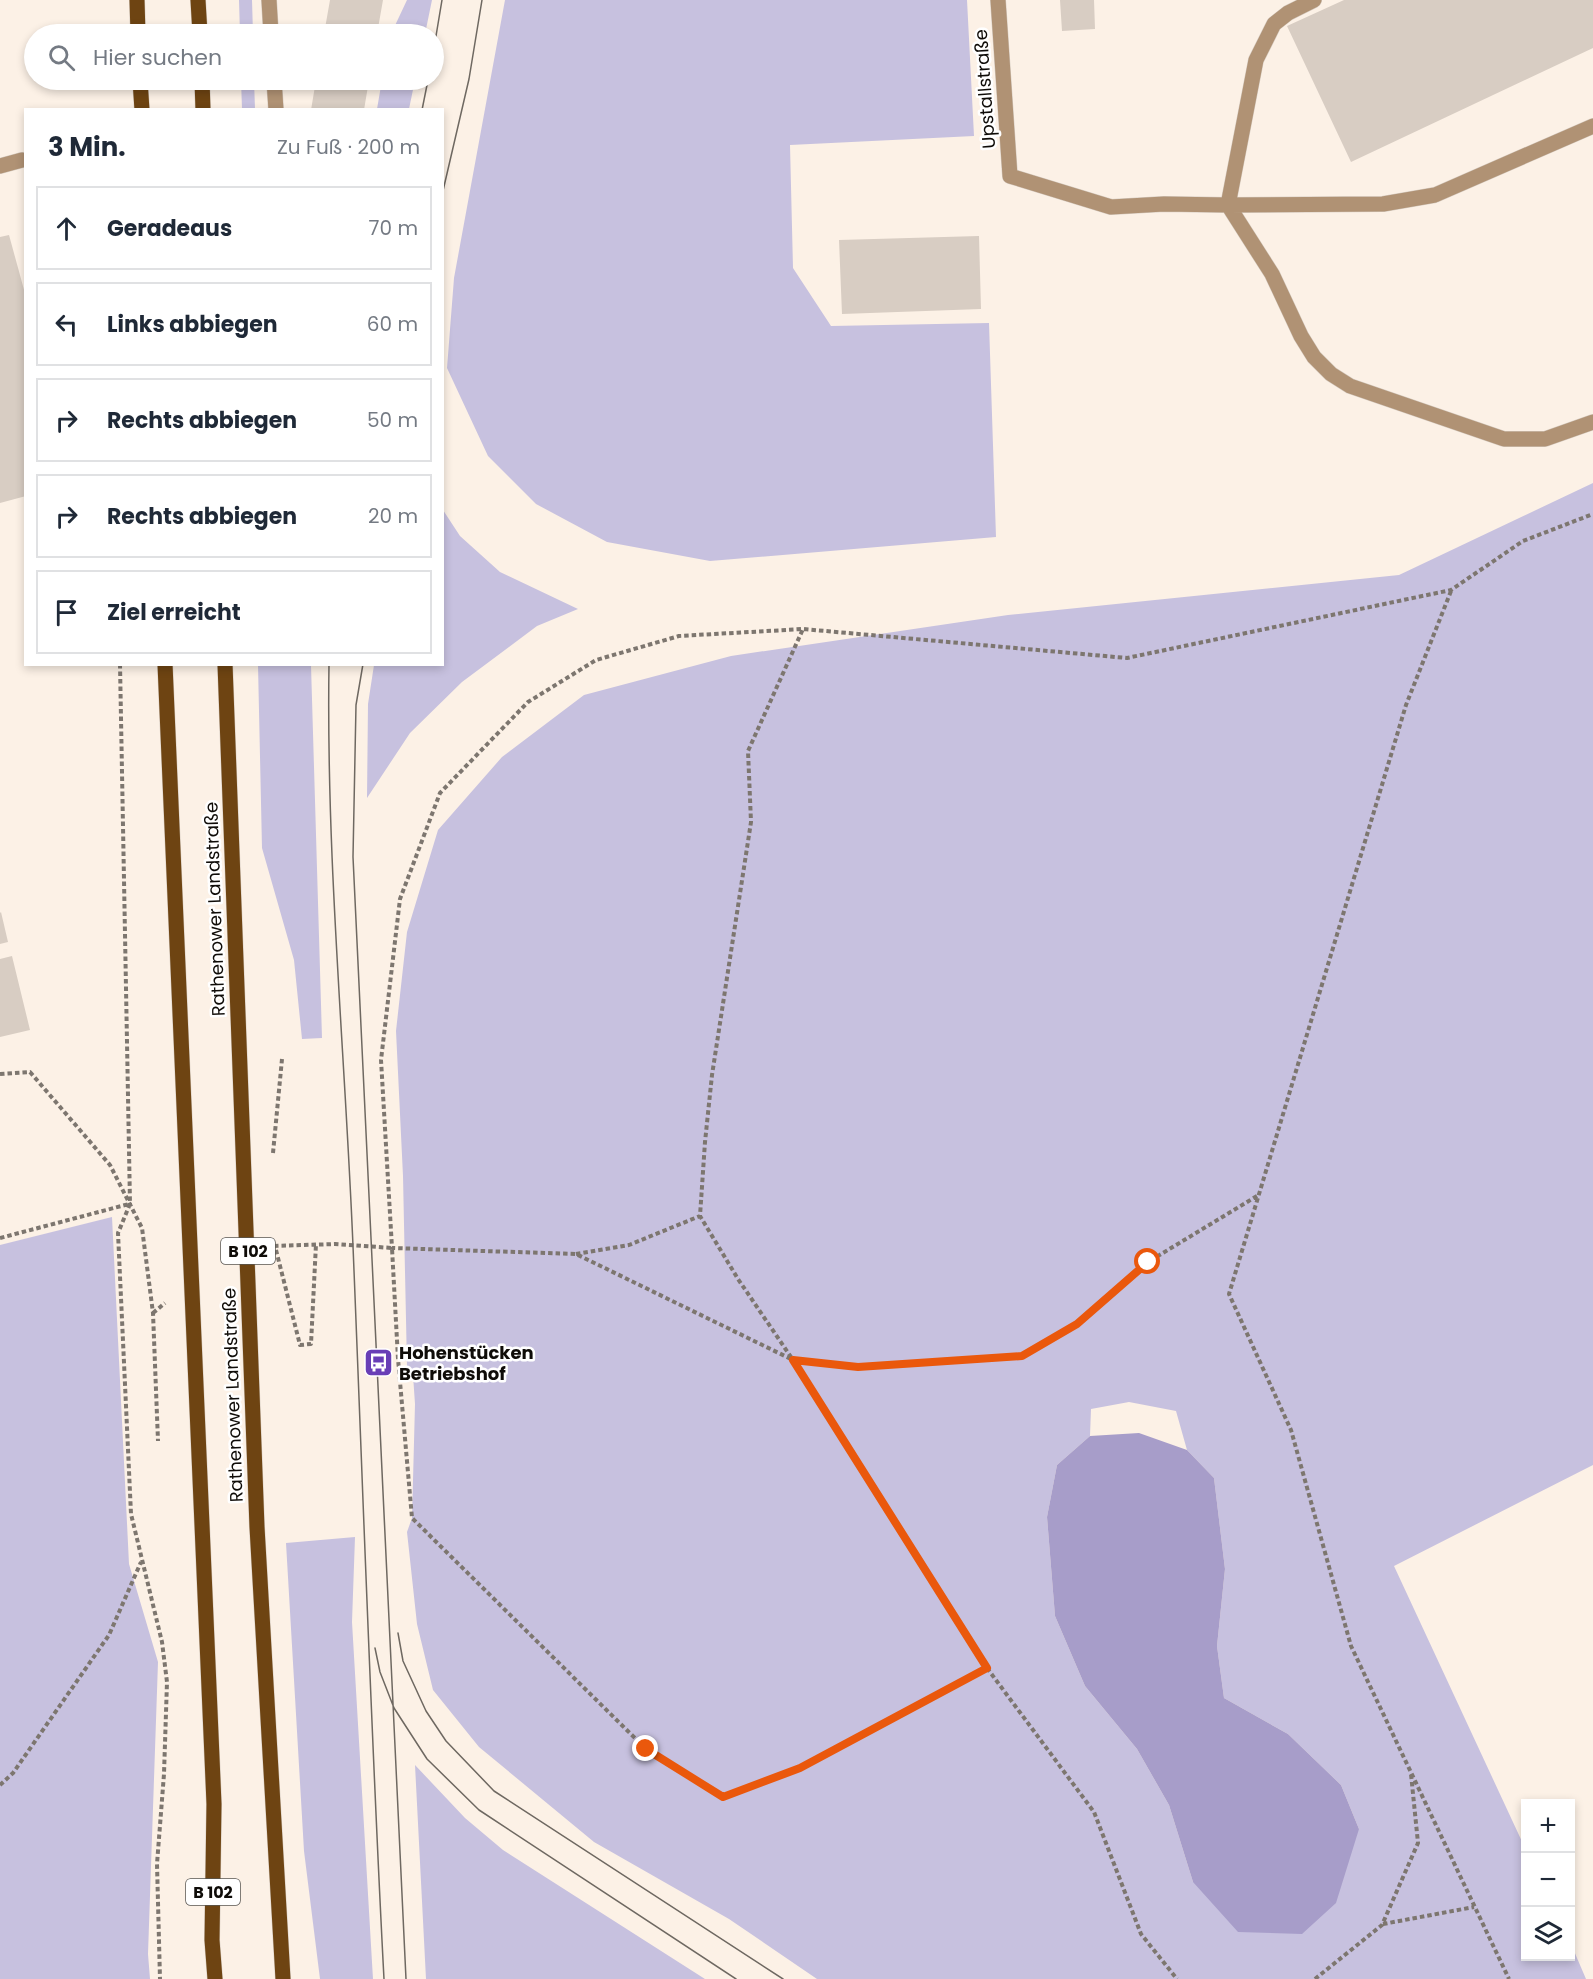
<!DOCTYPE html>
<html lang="de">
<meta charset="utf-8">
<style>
:root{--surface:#fff;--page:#f2f2f3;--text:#1f2937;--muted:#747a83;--line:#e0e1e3}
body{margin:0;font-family:Poppins,sans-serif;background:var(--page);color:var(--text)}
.controls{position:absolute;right:18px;bottom:18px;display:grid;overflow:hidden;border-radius:0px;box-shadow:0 3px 9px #0003}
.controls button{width:54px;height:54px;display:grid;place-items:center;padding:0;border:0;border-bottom:2px solid var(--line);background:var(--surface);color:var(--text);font:30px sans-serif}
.stop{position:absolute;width:18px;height:18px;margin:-14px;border:4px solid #ea580c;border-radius:50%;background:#fff}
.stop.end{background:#ea580c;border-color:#fff;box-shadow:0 2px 6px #0008}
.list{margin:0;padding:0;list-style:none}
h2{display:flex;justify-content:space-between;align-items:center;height:78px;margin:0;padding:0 24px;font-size:26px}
h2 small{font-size:20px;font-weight:400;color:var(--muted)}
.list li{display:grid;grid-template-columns:39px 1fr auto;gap:18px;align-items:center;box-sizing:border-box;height:84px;margin:0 12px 12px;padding:0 12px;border:2px solid var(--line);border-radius:0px}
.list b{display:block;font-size:22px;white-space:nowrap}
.list em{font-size:20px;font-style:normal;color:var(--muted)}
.icon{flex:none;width:33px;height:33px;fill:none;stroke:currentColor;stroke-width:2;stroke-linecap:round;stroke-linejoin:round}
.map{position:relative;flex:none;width:1593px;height:1979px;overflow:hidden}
.search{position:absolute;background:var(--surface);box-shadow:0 3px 9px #0003;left:24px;top:24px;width:420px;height:66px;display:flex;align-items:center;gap:15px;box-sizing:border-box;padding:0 21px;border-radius:33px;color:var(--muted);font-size:22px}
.panel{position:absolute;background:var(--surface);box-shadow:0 3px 9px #0003;left:24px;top:108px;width:420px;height:558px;border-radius:0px}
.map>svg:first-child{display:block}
.green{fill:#c7c1df;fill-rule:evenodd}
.water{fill:#a79dc9}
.building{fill:#d8cdc3}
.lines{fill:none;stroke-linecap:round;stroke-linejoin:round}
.minor-casing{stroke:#d6ccc2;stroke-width:16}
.major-casing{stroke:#d6ccc2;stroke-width:16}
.path{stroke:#7d766f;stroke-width:4;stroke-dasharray:4.5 3;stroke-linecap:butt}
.minor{stroke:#b09274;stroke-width:15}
.major{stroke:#6e4412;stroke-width:15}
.tram{stroke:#6e6861;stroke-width:1.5}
.route{stroke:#ea580c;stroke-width:8}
.labels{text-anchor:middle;stroke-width:5;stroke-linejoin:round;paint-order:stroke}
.shield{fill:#fff;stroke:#575552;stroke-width:1.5}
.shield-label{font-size:16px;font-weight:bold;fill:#0f0c08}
.street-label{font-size:18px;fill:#0f0c08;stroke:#fff}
.poi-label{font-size:18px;font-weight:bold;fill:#0f0c08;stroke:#fff;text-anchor:start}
</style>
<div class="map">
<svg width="1593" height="1979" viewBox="0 0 1593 1979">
<rect width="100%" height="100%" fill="#fcf1e6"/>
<path class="green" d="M239,0H252L253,34H240Z
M407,0H432L425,34H391Z
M505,0H967L974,136L790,145L793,268L831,326L989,323L996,537L710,561L607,542L536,504L488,456L447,368L454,278Z
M241,80H254L255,109H242Z
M382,80H415L409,109H377Z
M1593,483V1465L1394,1566L1525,1848L1526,1956H1570L1571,1944L1586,1979H817L729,1919L594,1842L479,1747L433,1690L417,1624L407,1532L412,1518L415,1404L413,1375L407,1367L403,1176L396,1031L407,932L438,830L502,757L584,695L731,656L1008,615L1399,575ZM1129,1402L1176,1411L1187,1450L1214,1478L1225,1569L1217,1646L1224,1698L1288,1734L1341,1785L1359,1829L1193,1882L1169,1805L1137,1749L1085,1686L1055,1616L1047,1517L1057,1465L1090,1436L1091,1409Z
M443,510L460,536L500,572L578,609L537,626L462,682L410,733L367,798L368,704L374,665L442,664Z
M258,665H311L322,1038L302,1039L294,960L262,848Z
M112,1217L129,1564L158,1662L148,1954L150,1979H0V1245Z
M355,1537L352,1622L373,1979H320L304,1851L286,1543Z
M415,1765L465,1818L503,1850L705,1979H426Z"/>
<path class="water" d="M1139,1433L1187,1450L1214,1478L1225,1569L1217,1646L1224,1698L1288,1734L1341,1785L1359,1829L1336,1903L1302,1934L1238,1932L1193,1882L1169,1805L1137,1749L1085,1686L1055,1616L1047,1517L1057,1465L1090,1436Z"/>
<path class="building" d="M330,0H383L377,34H324Z
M1060,0H1094L1095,29L1062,31Z
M1344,0H1593V48L1351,162L1287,26Z
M316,80H369L364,110H311Z
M9,235L26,297V496L0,503V237Z
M979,236L981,309L842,314L839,240Z
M1,912L8,942L0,944V913Z
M12,956L30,1030L0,1037V959Z"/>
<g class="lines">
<defs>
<path id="minor" d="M269,0L271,34
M998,0L1010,176L1111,207L1164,204L1228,205L1256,60L1274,24L1288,13L1314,0
M274,80L276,110
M0,166L22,160
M1228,205L1272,274L1301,336L1314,357L1331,374L1350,386L1504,439H1545L1593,422
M1228,205L1383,204L1435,195L1593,126"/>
<path id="major" d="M137,0L138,34
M198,0L200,34
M140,80L142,110
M202,80L203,110
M165,664L214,1804L212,1940L215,1979
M225,664L257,1527L283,1979"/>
</defs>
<use href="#minor" class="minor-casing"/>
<use href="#major" class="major-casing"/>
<path class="path" d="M1451,591L1406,705L1229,1294L1291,1430L1351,1646L1509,1979
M120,664L130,1204L118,1233L131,1514L162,1642L167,1682L164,1774L157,1864L160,1979
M0,1074L30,1072L110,1165L142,1228L153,1313L158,1441
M273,1153L282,1059
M1257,1196L1148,1262L1077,1324L1022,1356L858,1367L793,1360L576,1254L392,1248L381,1060L400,899L440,793L528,702L596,660L679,636L803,629L1127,658L1451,590L1523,541L1593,514
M0,1238L129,1204
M274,1246L335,1244L392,1248L398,1359L412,1518L646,1749L723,1797L800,1769L987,1668L793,1360L738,1279L700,1216L705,1142L712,1075L751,822L748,751L803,629
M276,1250L300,1345L311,1344L316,1244
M576,1254L629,1245L700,1216
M153,1313L165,1303
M987,1668L1094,1812L1141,1934L1177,1979
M0,1785L13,1773L109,1635L141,1562
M1383,1924L1474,1907
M1315,1979L1382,1925L1418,1843L1411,1774"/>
<use href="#minor" class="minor"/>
<use href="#major" class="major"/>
<path class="tram" d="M434,48L442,0
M422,110L428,80
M442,195L469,79L482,0
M329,664C326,858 345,1052 353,1246C363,1490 371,1735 384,1979
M363,664L356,705L353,857L406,1979
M398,1633L403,1661L426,1711L446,1741L494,1791L783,1979
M375,1648L380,1672L394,1708L427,1759L479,1810L736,1979"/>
</g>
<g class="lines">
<path class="route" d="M646,1749L723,1797L800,1768L987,1668L793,1360L858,1367L1022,1356L1077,1324L1148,1262"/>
</g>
<defs>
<symbol id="bus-square" viewBox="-11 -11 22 22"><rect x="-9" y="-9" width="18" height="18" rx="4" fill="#683eb6" stroke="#fff"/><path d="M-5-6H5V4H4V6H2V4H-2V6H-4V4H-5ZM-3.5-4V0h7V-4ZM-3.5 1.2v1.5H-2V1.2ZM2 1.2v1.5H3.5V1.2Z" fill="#fff"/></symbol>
</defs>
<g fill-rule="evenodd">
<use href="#bus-square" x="362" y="1346" width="33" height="33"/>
</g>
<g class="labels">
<g class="shield">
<rect x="221" y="1238" width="54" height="26" rx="4.5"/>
<rect x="186" y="1879" width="54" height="26" rx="4.5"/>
</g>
<g class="shield-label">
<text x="248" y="1257">B 102</text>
<text x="213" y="1898">B 102</text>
</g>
<g class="street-label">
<text transform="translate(985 89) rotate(-94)" y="6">Upstallstraße</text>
<text transform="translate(215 909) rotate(-92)" y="6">Rathenower Landstraße</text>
<text transform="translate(233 1395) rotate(-92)" y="6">Rathenower Landstraße</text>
</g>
<g class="poi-label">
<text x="399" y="1359">Hohenstücken<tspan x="399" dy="21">Betriebshof</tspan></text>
</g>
</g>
</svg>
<div class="controls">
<button>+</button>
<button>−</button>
<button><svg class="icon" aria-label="layers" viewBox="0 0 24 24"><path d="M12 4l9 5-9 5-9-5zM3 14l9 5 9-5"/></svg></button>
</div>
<div class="stop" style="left:1148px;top:1262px"></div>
<div class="stop end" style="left:646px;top:1749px"></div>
<div class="search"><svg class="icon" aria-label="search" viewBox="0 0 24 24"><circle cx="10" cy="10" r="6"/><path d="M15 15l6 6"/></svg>Hier suchen</div>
<section class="panel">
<h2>3 Min.<small>Zu Fuß · 200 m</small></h2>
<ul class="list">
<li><svg class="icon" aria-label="ahead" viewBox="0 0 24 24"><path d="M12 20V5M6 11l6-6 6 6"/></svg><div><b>Geradeaus</b></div><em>70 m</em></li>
<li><svg class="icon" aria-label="left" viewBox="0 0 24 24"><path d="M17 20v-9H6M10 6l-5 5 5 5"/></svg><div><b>Links abbiegen</b></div><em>60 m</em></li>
<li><svg class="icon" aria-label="right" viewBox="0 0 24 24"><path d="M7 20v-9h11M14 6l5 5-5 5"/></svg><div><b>Rechts abbiegen</b></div><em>50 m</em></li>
<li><svg class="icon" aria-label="right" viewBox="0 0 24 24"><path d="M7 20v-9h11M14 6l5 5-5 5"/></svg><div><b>Rechts abbiegen</b></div><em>20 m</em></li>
<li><svg class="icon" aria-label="arrive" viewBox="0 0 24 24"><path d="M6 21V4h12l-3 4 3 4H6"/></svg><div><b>Ziel erreicht</b></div></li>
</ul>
</section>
</div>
